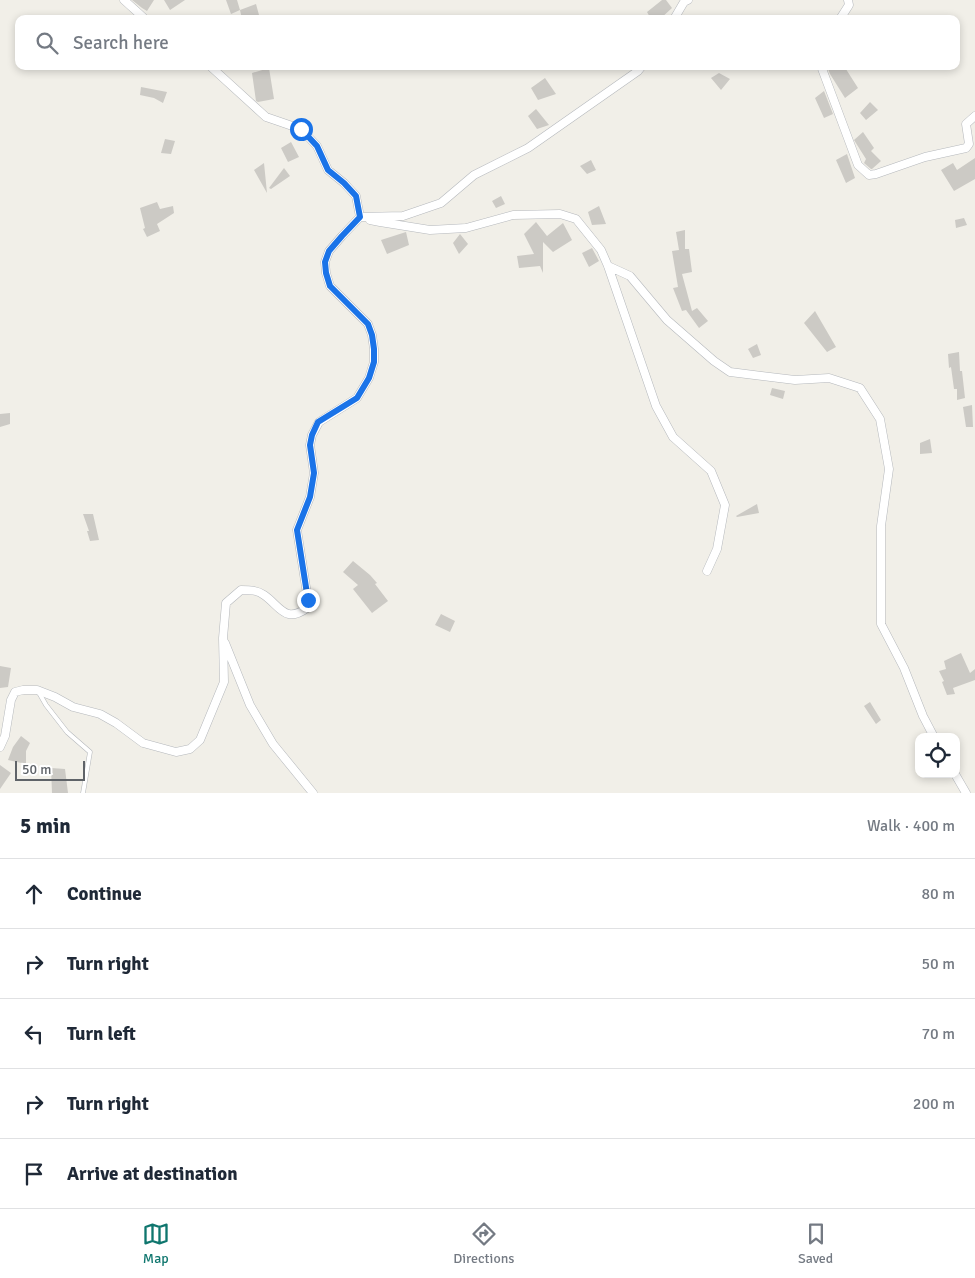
<!DOCTYPE html>
<meta charset="utf-8">
<style>
:root{--surface:#fff;--page:#f2f2f3;--text:#1f2937;--muted:#747a83;--line:#e0e1e3;--accent:#0f766e}
body{margin:0;font-family:Signika,sans-serif;background:var(--page);color:var(--text)}
.controls{position:absolute;right:15px;bottom:15px;display:grid;overflow:hidden;border-radius:10px;box-shadow:0 2px 8px #0003}
.controls button{width:45px;height:45px;display:grid;place-items:center;padding:0;border:0;border-bottom:1px solid var(--line);background:var(--surface);color:var(--text);font:25px sans-serif}
.scale{position:absolute;left:15px;bottom:12px;width:70px;box-sizing:border-box;padding-left:5px;border:2px solid #5f6368;border-top:0;font-size:14px;line-height:18px;white-space:nowrap;color:#5f6368;-webkit-text-stroke:4px #fff;paint-order:stroke}
.stop{position:absolute;width:15px;height:15px;margin:-11px;border:4px solid #1a73e8;border-radius:50%;background:#fff}
.stop.end{background:#1a73e8;border-color:#fff;box-shadow:0 1px 5px #0008}
.list{margin:0;padding:0;list-style:none}
h2{display:flex;justify-content:space-between;align-items:center;height:65px;margin:0;padding:0 20px;font-size:21px}
h2 small{font-size:16px;font-weight:400;color:var(--muted)}
.list li{display:grid;grid-template-columns:32px 1fr auto;gap:15px;align-items:center;box-sizing:border-box;height:70px;padding:0 20px;border-top:1px solid var(--line)}
.list b{display:block;font-size:19px;white-space:nowrap}
.list em{font-size:16px;font-style:normal;color:var(--muted)}
.icon{flex:none;width:28px;height:28px;fill:none;stroke:currentColor;stroke-width:2;stroke-linecap:round;stroke-linejoin:round}
.map{position:relative;flex:none;width:975px;height:793px;overflow:hidden}
.search{position:absolute;background:var(--surface);box-shadow:0 2px 8px #0003;left:15px;right:15px;top:15px;height:55px;display:flex;align-items:center;gap:12px;box-sizing:border-box;padding:0 18px;border-radius:10px;color:var(--muted);font-size:19px}
.sheet{height:415px;background:var(--surface)}
nav{display:flex;justify-content:space-around;align-items:center;box-sizing:border-box;height:70px;border-top:1px solid var(--line);background:var(--surface);font-size:14px;color:var(--muted)}
nav a{display:grid;justify-items:center;gap:2px}
nav .on{color:var(--accent)}
.map>svg:first-child{display:block}
.building{fill:#cccac5}
.lines{fill:none;stroke-linecap:round;stroke-linejoin:round}
.lane-casing{stroke:#b5b8bc;stroke-width:5}
.street-casing{stroke:#b5b8bc;stroke-width:9}
.lane{stroke:#fff;stroke-width:4}
.street{stroke:#fff;stroke-width:8}
.route{stroke:#1a73e8;stroke-width:6}
</style>
<div class="map">
<svg width="975" height="793" viewBox="0 0 975 793">
<rect width="100%" height="100%" fill="#f1efe8"/>
<path class="building" d="M132,0H154L147,11L142,8Z
M164,0H185L170,10Z
M226,0H237L240,10L231,14Z
M662,0H666L672,8L660,19H651L647,12Z
M256,4L259,15L247,19H242L240,10Z
M827,66H844L858,88L845,98L830,74Z
M269,68L274,99L258,102L256,101L252,73Z
M719,73L730,79L721,90L711,78Z
M545,78L556,94L538,100L531,88Z
M141,87L167,92L163,103L154,98L140,95Z
M824,91L833,114L824,118L815,98Z
M870,102L878,110L866,120L860,113Z
M536,109L549,125L537,129L528,116Z
M863,132L874,148L871,151L881,161L872,169H871L864,163L866,159L854,140Z
M165,139L175,141L171,154L161,153Z
M291,142L299,157L288,162L281,148Z
M847,154L855,178L846,183L836,160Z
M975,158V179L954,191L941,170L953,163L957,170Z
M591,160L596,170L587,174L580,166Z
M264,163L267,193L254,170Z
M284,168L290,176L271,189L269,188Z
M501,196L505,204L496,208L492,201Z
M157,202L160,209L173,206L174,213L157,224L160,231L147,237L143,229L145,228L140,208Z
M599,206L606,224L592,225L588,212Z
M964,218L967,225L956,228L955,220Z
M536,222L547,236L563,223L572,240L553,252L543,242V273L540,266L519,268L517,256L534,254L524,234Z
M685,230V249H689L692,272L682,274L692,311L697,308L708,321L699,328L686,310L682,311L673,288L678,287L672,251L679,250L676,232Z
M406,232L409,245L387,254L381,240Z
M460,234L468,244L459,254L453,243Z
M592,248L599,261L589,267L582,253Z
M815,311L836,347L827,352L804,323Z
M757,344L761,355L753,358L748,349Z
M959,352L960,371H962L965,398L957,400V389H954L951,367L949,368L948,354Z
M772,388L785,391L783,399L770,395Z
M972,405L973,427H966L963,407Z
M10,413V424L0,427V414Z
M930,439L932,453L920,454V443Z
M757,504L759,513L737,517L736,516Z
M83,514H93L99,540L90,541L87,531H89Z
M353,561L370,575L377,583L375,584L388,601L372,613L353,589L358,585L343,572Z
M441,614L455,621L450,632L435,625Z
M961,653L970,673L975,669V680L953,688L955,694L947,695L942,682L944,681L939,671L946,669L944,661Z
M0,666L11,668L8,687L0,688Z
M870,702L881,720L876,724L864,706Z
M21,736L30,743L26,751V764L8,760L13,747Z
M0,765L11,773L0,789Z
M51,768L65,769L68,793H52Z"/>
<g class="lines">
<defs>
<path id="lane" d="M38,691L46,705L67,732L90,752L83,793"/>
<path id="street" d="M124,0L145,19
M674,19L684,2L688,0
M840,19L849,5L848,0
M210,66L266,117L301,129L317,146L328,170L344,183L356,196L360,217
M821,66L858,165L869,175L876,174L925,157L966,148L969,144L966,124L975,116
M370,220L380,222L430,230L466,228L513,215L560,214L576,219L601,250L608,266L656,406L673,437L711,471L725,505L717,549L707,571
M608,266L630,276L667,320L714,361L730,372L795,380L829,378L860,388L880,419L889,469L881,526V624L904,668L923,716L934,737
M225,643L250,705L273,744L313,793
M0,747L5,736L11,700L15,692L23,690H37L55,697L73,707L100,714L116,723L143,743L176,752L190,749L200,740L224,682L223,638L226,603L241,590C250,590 257,590 264,595C280,606 285,624 307,608L308,600L297,530L310,497L314,473L310,445L312,435L319,422L357,398L369,378L374,362V349L372,335L368,324L330,286L326,273L325,262L329,251L342,236L360,217L403,216L441,203L474,175L528,148L638,71L642,66
M955,774L966,793"/>
</defs>
<use href="#lane" class="lane-casing"/>
<use href="#street" class="street-casing"/>
<use href="#lane" class="lane"/>
<use href="#street" class="street"/>
</g>
<g class="lines">
<path class="route" d="M301,129L317,146L328,170L344,183L356,196L360,217L342,236L329,251L325,262L326,273L330,286L368,324L372,335L374,349V362L369,378L357,398L318,422L312,435L310,445L314,473L310,497L297,530L308,600"/>
</g>
</svg>
<div class="controls">
<button><svg class="icon" aria-label="locate" viewBox="0 0 24 24"><circle cx="12" cy="12" r="6"/><path d="M12 2v4M12 18v4M2 12h4M18 12h4"/></svg></button>
</div>
<div class="scale">50 m</div>
<div class="stop" style="left:301px;top:129px"></div>
<div class="stop end" style="left:308px;top:600px"></div>
<div class="search"><svg class="icon" aria-label="search" viewBox="0 0 24 24"><circle cx="10" cy="10" r="6"/><path d="M15 15l6 6"/></svg>Search here</div>
</div>
<section class="sheet">
<h2>5 min<small>Walk · 400 m</small></h2>
<ul class="list">
<li><svg class="icon" aria-label="ahead" viewBox="0 0 24 24"><path d="M12 20V5M6 11l6-6 6 6"/></svg><div><b>Continue</b></div><em>80 m</em></li>
<li><svg class="icon" aria-label="right" viewBox="0 0 24 24"><path d="M7 20v-9h11M14 6l5 5-5 5"/></svg><div><b>Turn right</b></div><em>50 m</em></li>
<li><svg class="icon" aria-label="left" viewBox="0 0 24 24"><path d="M17 20v-9H6M10 6l-5 5 5 5"/></svg><div><b>Turn left</b></div><em>70 m</em></li>
<li><svg class="icon" aria-label="right" viewBox="0 0 24 24"><path d="M7 20v-9h11M14 6l5 5-5 5"/></svg><div><b>Turn right</b></div><em>200 m</em></li>
<li><svg class="icon" aria-label="arrive" viewBox="0 0 24 24"><path d="M6 21V4h12l-3 4 3 4H6"/></svg><div><b>Arrive at destination</b></div></li>
</ul>
</section>
<nav>
<a class="on"><svg class="icon" aria-label="map" viewBox="0 0 24 24"><path d="M3 6l6-2 6 2 6-2v14l-6 2-6-2-6 2zM9 4v14M15 6v14"/></svg>Map</a>
<a><svg class="icon" aria-label="directions" viewBox="0 0 24 24"><path d="M12 3l9 9-9 9-9-9zM9 14v-3h6M13 9l2 2-2 2"/></svg>Directions</a>
<a><svg class="icon" aria-label="saved" viewBox="0 0 24 24"><path d="M7 4h10v16l-5-4-5 4z"/></svg>Saved</a>
</nav>
